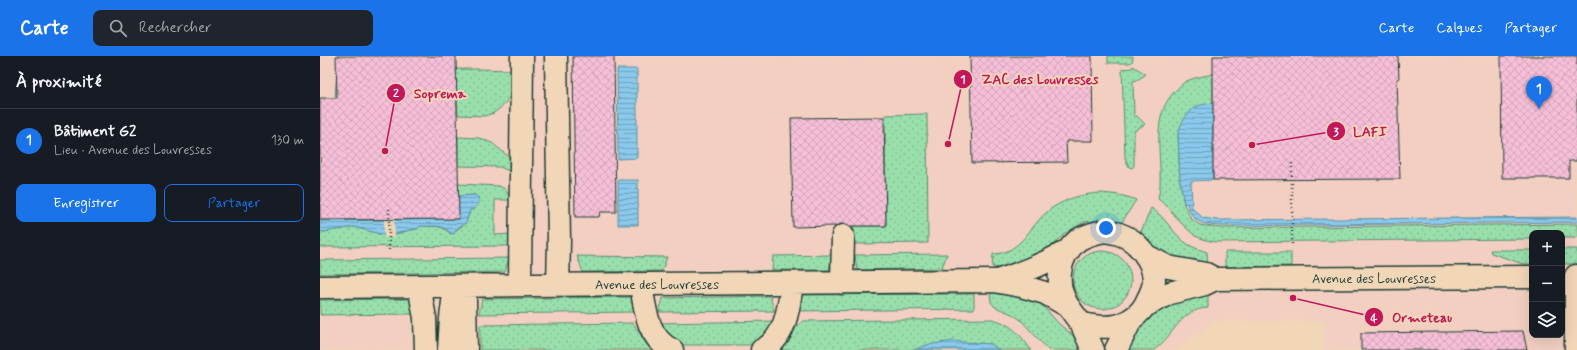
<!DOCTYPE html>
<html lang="fr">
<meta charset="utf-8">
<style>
:root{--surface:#171b24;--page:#20242c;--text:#f1f3f6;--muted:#9ea1a6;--line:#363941;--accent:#1a73e8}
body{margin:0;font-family:Mynerve,sans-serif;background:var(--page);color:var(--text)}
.controls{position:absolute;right:12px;bottom:12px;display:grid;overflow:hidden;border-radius:8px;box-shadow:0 4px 16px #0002}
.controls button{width:36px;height:36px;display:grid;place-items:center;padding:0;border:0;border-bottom:1px solid var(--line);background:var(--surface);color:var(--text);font:20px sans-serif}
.you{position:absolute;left:786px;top:172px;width:14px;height:14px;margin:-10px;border:3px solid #fff;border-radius:50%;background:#1a73e8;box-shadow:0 0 0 6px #1a73e833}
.badge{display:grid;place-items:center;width:26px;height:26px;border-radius:50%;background:var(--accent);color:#fff;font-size:13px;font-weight:700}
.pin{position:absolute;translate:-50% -33px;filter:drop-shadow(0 1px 2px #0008)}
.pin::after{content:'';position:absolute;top:21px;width:14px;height:12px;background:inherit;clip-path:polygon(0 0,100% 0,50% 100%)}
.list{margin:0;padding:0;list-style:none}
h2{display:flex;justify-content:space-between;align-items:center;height:52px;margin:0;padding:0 16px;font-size:17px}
h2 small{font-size:13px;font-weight:400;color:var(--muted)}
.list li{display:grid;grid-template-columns:26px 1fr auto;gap:12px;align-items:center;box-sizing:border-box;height:64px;padding:0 16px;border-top:1px solid var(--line)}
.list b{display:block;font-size:15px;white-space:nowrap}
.list p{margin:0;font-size:13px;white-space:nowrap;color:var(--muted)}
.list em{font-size:13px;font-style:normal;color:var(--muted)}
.actions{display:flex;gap:8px;padding:12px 16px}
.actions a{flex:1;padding:9px 0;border:1px solid var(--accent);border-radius:8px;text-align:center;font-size:14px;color:var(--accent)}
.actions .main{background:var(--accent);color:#fff}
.icon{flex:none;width:22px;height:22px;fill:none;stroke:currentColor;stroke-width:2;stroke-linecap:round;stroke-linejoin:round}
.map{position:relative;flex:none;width:1257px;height:294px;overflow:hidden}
header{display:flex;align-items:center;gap:24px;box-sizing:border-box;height:56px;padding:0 20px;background:var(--accent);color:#fff}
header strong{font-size:19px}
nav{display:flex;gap:22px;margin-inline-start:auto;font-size:14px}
.search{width:280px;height:36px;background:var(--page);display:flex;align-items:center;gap:10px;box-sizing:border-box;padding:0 14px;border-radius:8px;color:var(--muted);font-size:15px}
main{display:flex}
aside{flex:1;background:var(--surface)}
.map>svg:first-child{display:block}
.built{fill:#f2cfc1;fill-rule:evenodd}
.grass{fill:url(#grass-dots);stroke:#5c8e70}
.water{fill:url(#water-rules);stroke:#5f91a2}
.pier{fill:#f1d6b8}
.building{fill:url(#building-cross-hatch);stroke:#1f3d34}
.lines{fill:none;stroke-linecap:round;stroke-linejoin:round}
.minor-casing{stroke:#1f3d34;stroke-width:25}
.path{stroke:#1f3d34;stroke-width:2.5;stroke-dasharray:1 3;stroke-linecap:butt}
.minor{stroke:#f1d6b8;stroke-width:22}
.labels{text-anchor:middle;stroke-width:4;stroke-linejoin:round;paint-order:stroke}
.street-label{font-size:13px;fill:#1f3d34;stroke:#f1d6b8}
.leader{fill:none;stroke:#c2185b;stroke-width:1.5}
.callout-dot{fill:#c2185b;stroke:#f1d6b8;stroke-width:1.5}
.mark-label{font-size:12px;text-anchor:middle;font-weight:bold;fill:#fff}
.callout-label{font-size:14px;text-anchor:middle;font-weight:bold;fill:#c2185b;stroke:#f1d6b8;stroke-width:4;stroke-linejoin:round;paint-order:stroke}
</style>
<header>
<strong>Carte</strong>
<div class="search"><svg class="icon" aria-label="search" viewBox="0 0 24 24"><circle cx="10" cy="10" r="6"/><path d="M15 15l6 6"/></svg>Rechercher</div>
<nav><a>Carte</a><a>Calques</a><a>Partager</a></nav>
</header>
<main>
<aside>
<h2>À proximité<small></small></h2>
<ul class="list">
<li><span class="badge">1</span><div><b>Bâtiment G2</b><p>Lieu · Avenue des Louvresses</p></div><em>130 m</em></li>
</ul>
<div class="actions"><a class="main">Enregistrer</a><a>Partager</a></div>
</aside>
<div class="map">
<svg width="1257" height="294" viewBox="0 0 1257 294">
<defs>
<pattern id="grass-dots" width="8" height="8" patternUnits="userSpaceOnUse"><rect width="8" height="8" fill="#99dfac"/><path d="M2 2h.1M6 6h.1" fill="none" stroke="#83c095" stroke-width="1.8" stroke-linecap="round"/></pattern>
<pattern id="water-rules" width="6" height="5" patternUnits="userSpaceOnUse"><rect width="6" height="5" fill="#8ac9eb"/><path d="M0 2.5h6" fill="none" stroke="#70a4bf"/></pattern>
<pattern id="building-cross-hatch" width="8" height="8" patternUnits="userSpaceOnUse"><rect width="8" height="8" fill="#f6bfd7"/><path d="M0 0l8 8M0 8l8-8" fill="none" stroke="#d2a5b9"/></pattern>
</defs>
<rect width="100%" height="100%" fill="#f1d6b8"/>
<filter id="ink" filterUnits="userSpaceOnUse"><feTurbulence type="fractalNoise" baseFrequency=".025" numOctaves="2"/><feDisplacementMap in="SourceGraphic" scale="8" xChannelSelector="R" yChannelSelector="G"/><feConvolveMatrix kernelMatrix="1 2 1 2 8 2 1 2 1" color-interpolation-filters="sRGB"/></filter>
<g filter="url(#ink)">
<path class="built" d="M0,0H1257V294H1004V265H893L855,294H0ZM1212,177H1242V279H1212Z"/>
<path class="grass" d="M788,0H813V1L812,6L809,7H788Z
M813,10L824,17L825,19L817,24L813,25L814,60H817L825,68L814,75V110L812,112L809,111L805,102L802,13L812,12Z
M156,13L194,14L192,37L185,48L174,57L164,60L138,59L137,41L15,42L17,14Z
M893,18V47L877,50L858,78L860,125L864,148L871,163L880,169L900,172L1257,168V182H1242V177H1212V183L895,186L886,184L875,180L860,166L848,151L838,143C846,108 827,65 854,36C858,32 863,26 869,24C876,21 885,20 893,18Z
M607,58L608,187L533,188V170H566L565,59Z
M138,81L159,82L172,87L189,101L193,117L180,111L138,110Z
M138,128L179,130L185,133L192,144H175V179L193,178L192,190L0,191V175L4,176L34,171L68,180L90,174L97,173L101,170C115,172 119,167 131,178L146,167L155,139L138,140Z
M780,137C793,138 804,139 816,144L801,168L781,164L764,166L744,178L725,198L682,212L672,211L673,198C702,198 711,166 732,152C747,142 763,138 780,137Z
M831,152C846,161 854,180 869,189C875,192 881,194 887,196L888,211H876L838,197L820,178Z
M1242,193H1257V208H1242Z
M1170,194H1212V208H1203L1171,197Z
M753 224a29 29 0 1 1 58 0a29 29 0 1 1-58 0Z
M905,196H971V210L905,211Z
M627,198L622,212L537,214L535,199Z
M512,199L509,214H452L453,200Z
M257,200L347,201L342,215L263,216Z
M189,202L185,216L0,218V204Z
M888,236V252C860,253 855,279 834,294H802L813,276L822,270L838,251Z
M670,237C690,239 708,237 724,251C729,256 733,262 738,267C750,277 755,280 764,294H728L701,264L692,258L675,251L671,246Z
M654,238V253L477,255L481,239Z
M450,240L454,255L339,256L343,242Z
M311,241L316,256L159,258L162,243Z
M90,243L95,258L0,259V244Z
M672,263C691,267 701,279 711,294H679L671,288L607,289L594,294H461L471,282L477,270L483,265Z
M458,265L436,288L432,289H362L357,287L337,267Z
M313,267L331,294H160V269Z"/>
<path class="water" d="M297,13H317V102L298,103Z
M893,47V124L871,125L872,152L883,162L897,164L1257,161V166L902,170C884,169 871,167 867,147L864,148L860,125L858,78C860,67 867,57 876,51C880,48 888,48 893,47Z
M298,124H318V169H298Z
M155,139L159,142V147L153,154H150L146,167L137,172L134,178C129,177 127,173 122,171C116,169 108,171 101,170L97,173L90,174L68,180L34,171L4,176L0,175V165L138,163V140Z
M633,285L671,288L679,294H594L607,289Z"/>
<path class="pier" d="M64,162H74L75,181L69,182L64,181Z"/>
<path class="building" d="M16,0H136L139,163L0,164V42H17Z
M253,0H294L296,156H280L279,161H255Z
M650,0H772L773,85H746L747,106L652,107Z
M893,0H1078L1079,23H1077L1080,123L893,124Z
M1181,0H1257V105H1249V122H1182Z
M564,61L566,170H530L523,168L516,170L473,171L471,62Z
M1203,275L1207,294H1041V277Z"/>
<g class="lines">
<defs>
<path id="minor" d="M236,0L239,186L238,229
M784,175C789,176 794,176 799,178C817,184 833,203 834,224C834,233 829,241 825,249C820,258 811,264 802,268C793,272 769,272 760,266C757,263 754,258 751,254C734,232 736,202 758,184C766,179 775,177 784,175Z
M825,199L848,211L886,218L895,223L1212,221
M1256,220V294
M677,225C702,217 726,207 749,194
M522,227L523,180
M200,229L202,0
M321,229C325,252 327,282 352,294
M99,230L105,262L106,294
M0,231L674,225L701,230L725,237L746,249
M145,243L146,294
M825,250L850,237L885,228L895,223
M761,267L773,294
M129,294L131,262L135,230
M442,294C466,283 469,250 472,227
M796,294L811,264"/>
</defs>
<use href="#minor" class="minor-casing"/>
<path class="path" d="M972,107V189
M69,153V197"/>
<use href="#minor" class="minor"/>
</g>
</g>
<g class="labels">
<g class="street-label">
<text x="1054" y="227">Avenue des Louvresses</text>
<text x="337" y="233">Avenue des Louvresses</text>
</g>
</g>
<path class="leader" d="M628 88L643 23M65 95L76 37M932 89L1016 75M973 242L1054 261"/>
<g class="callout-dot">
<circle cx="628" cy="88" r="4"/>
<circle cx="65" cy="95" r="4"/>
<circle cx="932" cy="89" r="4"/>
<circle cx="973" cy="242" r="4"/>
<circle cx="643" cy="23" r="10"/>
<circle cx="76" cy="37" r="10"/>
<circle cx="1016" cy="75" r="10"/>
<circle cx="1054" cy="261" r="10"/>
</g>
<g class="mark-label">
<text x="643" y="27">1</text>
<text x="76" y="41">2</text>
<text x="1016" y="80">3</text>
<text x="1054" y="266">4</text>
</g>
<g class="callout-label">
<text x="720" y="28">ZAC des Louvresses</text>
<text x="120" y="42">Soprema</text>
<text x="1050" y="80">LAFI</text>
<text x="1102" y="266">Ormeteau</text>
</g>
</svg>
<div class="controls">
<button>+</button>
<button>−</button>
<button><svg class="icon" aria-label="layers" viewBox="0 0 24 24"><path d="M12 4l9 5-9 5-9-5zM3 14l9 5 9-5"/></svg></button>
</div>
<div class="you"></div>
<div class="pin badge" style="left:1219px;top:53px">1</div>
</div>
</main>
